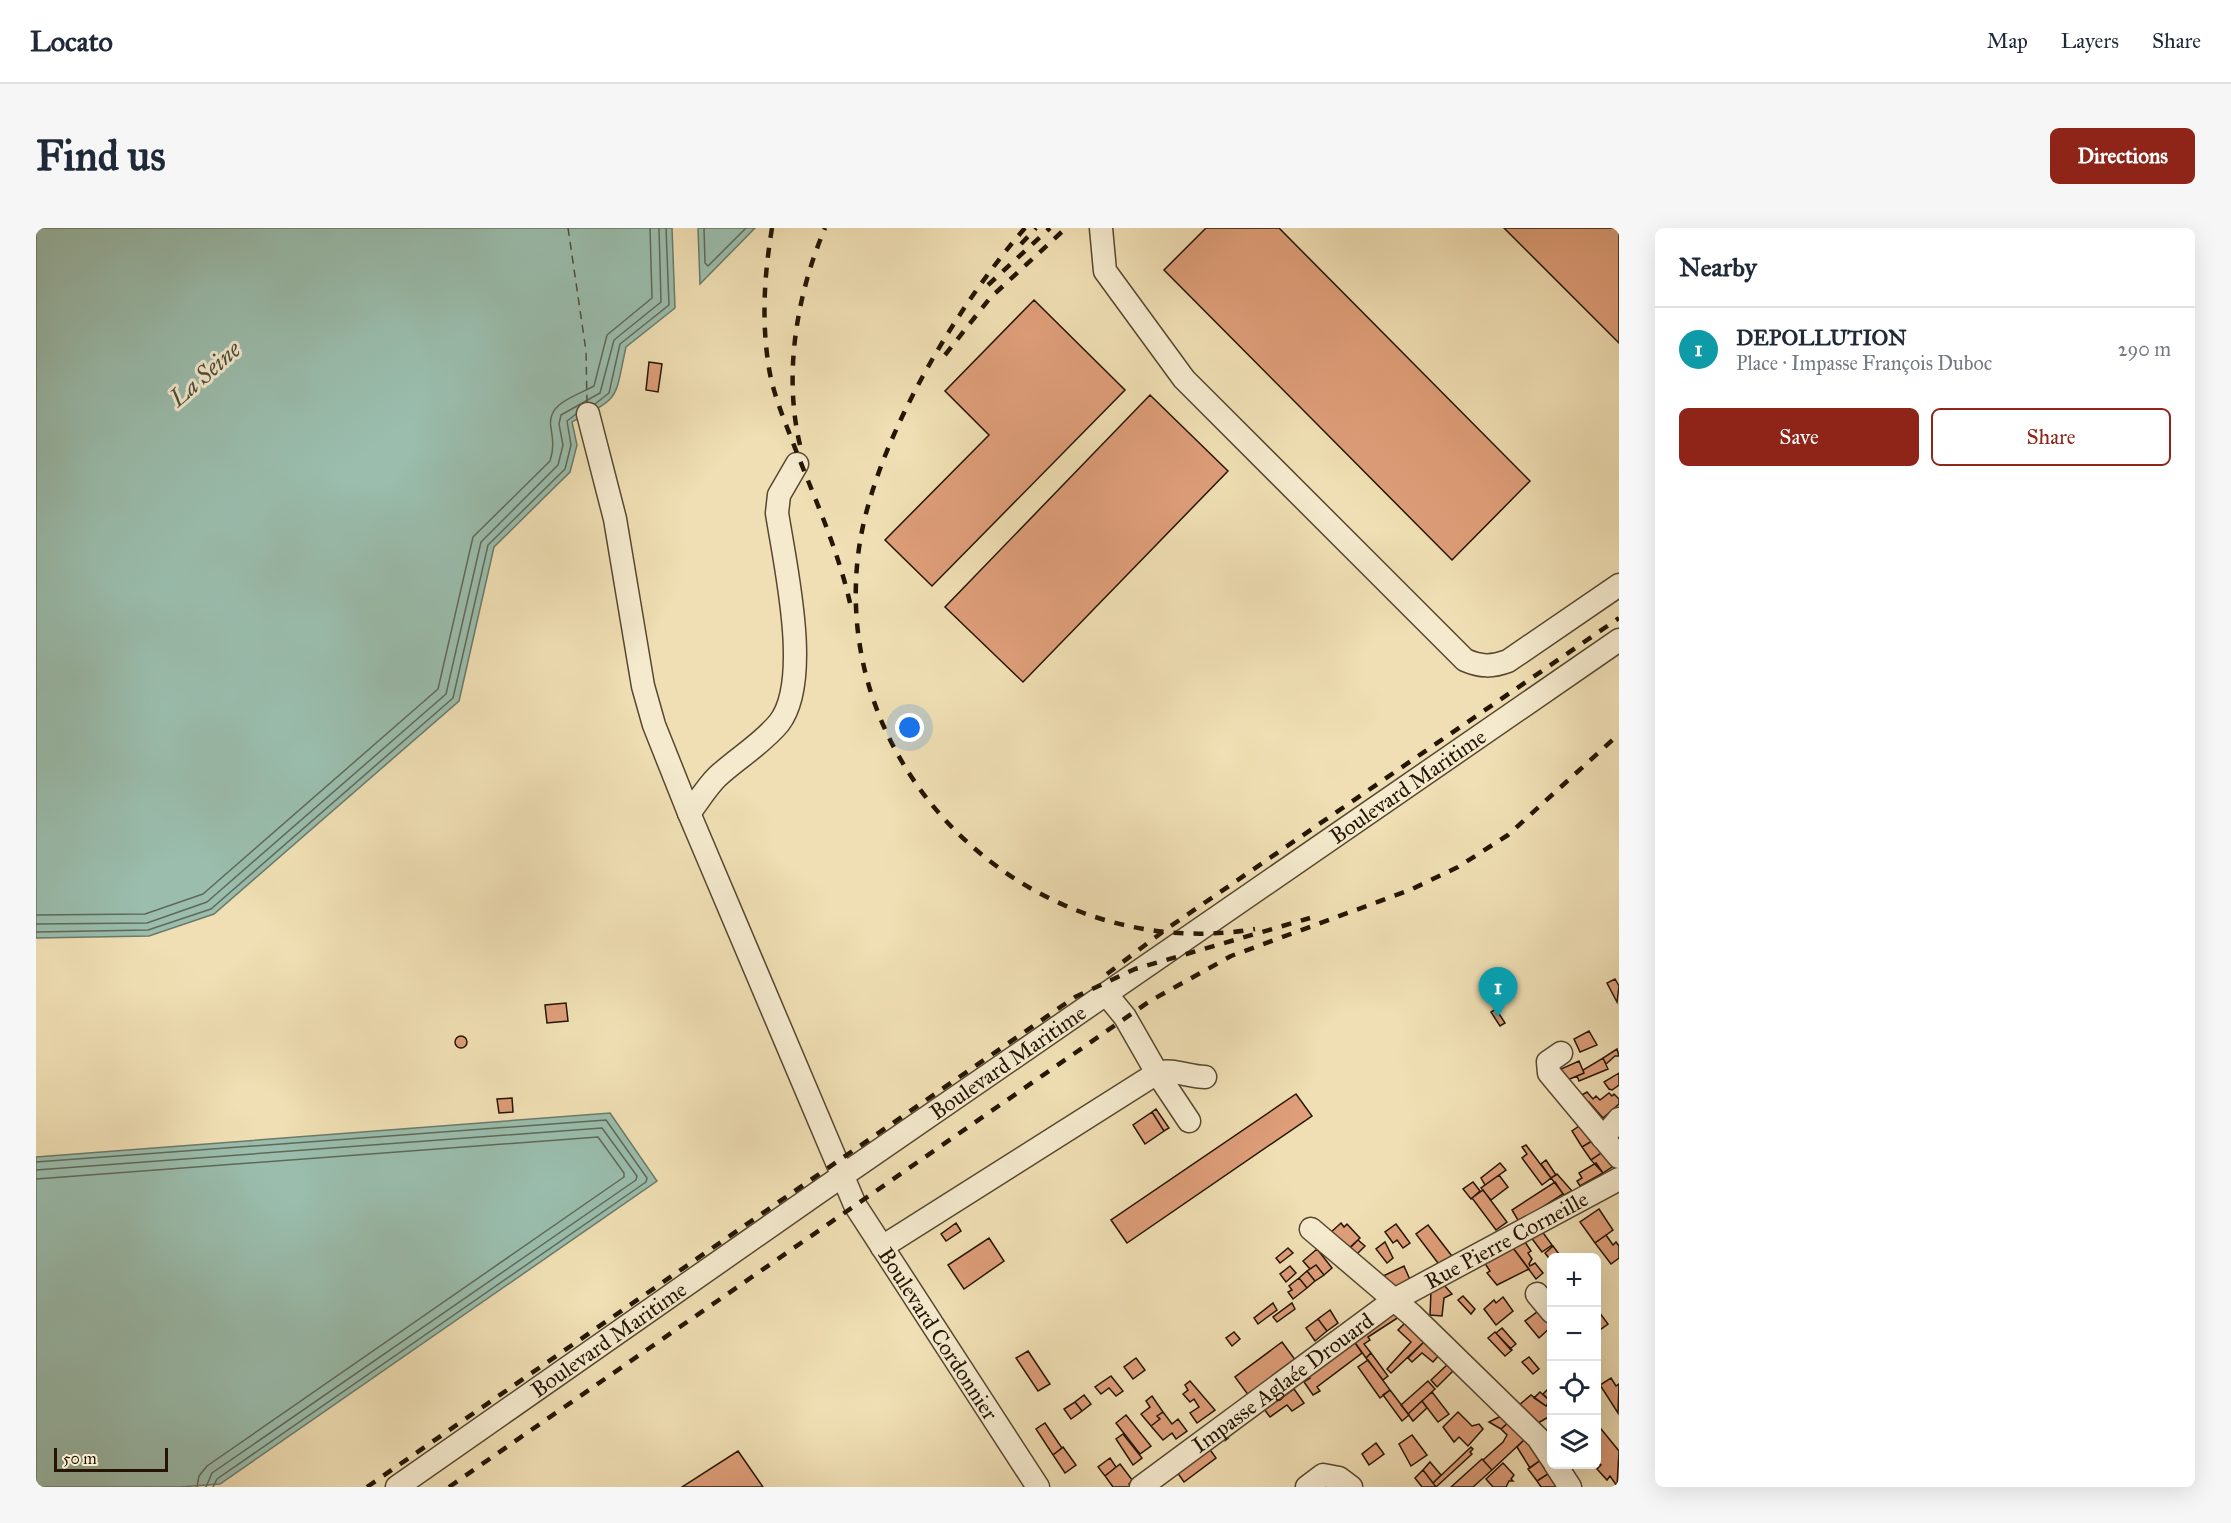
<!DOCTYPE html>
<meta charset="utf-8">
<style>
:root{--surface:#fff;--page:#f6f6f7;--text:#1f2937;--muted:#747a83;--line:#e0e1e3;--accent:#8f2418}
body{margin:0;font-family:"IM FELL Great Primer",serif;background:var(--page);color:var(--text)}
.controls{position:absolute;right:18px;bottom:18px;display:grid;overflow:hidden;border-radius:9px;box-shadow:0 6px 24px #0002}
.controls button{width:54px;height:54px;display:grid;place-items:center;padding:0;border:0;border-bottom:2px solid var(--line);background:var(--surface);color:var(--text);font:30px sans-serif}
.scale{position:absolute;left:18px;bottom:15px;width:114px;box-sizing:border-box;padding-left:6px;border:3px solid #241503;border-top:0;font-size:16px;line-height:21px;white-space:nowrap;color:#241503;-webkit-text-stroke:4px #f5eace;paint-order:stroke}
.you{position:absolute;left:874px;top:500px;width:21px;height:21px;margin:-15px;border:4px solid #fff;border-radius:50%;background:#1a73e8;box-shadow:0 0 0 9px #1a73e833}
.badge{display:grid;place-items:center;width:39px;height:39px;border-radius:50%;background:var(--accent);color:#fff;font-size:20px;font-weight:700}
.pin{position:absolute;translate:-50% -50px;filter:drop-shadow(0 2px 3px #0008)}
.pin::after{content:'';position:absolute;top:32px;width:21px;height:18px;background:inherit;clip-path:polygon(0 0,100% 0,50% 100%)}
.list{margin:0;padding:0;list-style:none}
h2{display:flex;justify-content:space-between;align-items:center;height:78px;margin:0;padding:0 24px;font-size:26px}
h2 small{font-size:20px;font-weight:400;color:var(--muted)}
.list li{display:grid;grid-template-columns:39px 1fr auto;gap:18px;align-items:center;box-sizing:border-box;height:84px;padding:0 24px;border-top:2px solid var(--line)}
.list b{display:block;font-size:22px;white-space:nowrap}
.list p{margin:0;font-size:20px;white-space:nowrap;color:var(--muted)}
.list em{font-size:20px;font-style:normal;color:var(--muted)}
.actions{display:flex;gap:12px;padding:18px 24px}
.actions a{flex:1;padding:14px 0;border:2px solid var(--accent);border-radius:9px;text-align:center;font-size:21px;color:var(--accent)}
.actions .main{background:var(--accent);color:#fff}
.icon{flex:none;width:33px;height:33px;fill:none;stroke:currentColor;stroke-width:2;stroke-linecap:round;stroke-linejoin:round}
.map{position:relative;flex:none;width:1583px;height:1259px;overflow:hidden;border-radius:9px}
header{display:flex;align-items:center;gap:36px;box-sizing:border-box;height:84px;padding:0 30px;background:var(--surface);border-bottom:2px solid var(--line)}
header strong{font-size:28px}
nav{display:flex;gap:33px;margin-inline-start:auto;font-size:21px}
.intro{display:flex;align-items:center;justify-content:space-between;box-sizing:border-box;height:144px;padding:0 36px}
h1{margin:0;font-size:42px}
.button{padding:15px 27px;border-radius:9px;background:var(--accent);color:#fff;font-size:21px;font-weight:700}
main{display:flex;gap:36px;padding:0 36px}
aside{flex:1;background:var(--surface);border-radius:9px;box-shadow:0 6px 24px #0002}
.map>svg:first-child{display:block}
.water{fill:#9abdad;stroke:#6b7a69;stroke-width:1.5}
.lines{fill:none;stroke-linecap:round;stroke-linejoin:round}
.shore{stroke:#5f6958;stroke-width:1.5}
.ferry{stroke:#4d503e;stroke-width:1.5;stroke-dasharray:8 6;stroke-linecap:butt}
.building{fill:#de9e79;stroke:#241503;stroke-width:1.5}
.minor-casing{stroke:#57482f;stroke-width:25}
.minor{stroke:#f5eace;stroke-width:22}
.rail{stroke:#241503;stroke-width:4.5;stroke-dasharray:10 10;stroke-linecap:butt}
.labels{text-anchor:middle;stroke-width:6;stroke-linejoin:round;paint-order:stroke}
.street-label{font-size:22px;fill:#241503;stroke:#f5eace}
.water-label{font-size:24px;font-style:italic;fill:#4d503e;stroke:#f5eace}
</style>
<header>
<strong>Locato</strong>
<nav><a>Map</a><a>Layers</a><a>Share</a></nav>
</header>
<div class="intro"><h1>Find us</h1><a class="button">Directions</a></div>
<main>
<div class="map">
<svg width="1583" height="1259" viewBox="0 0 1583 1259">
<rect width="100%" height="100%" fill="#f0dfb4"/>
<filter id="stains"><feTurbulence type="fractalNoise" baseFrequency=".00333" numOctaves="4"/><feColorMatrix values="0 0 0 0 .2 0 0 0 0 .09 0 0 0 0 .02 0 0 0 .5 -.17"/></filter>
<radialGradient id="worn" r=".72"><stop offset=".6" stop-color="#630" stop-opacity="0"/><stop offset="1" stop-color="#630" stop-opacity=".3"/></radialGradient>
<path class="water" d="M0,0H636L639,80L590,119C578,173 586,168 536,194L541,217L534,244L458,319L423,473L178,686L113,708L0,710Z
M662,0H719L664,56Z
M574,885L621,953L184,1256L143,1259H0V929Z"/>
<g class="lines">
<path class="shore" d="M668,0L669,35L672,38L710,0
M559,176L573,165L584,116L633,77L630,0
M0,687L109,686L167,666L402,461L437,309L514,233C518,220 517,213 515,200C510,175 540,168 558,158L571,107L616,70L614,0
M0,696L111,695L171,674L410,466L445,314L522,237L527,217L523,196L525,187L564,165L578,112L625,74L623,0
M0,704L112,702L175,681L417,470L452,317L529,241L535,217L531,193L540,186
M0,934L570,892L611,950L610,954L181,1251L177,1259
M0,942L566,900L601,948L600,952L176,1245L170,1259
M0,951L562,909L588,945V949L171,1238L163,1248L161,1259"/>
<path class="ferry" d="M532,0L550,123L551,175"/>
</g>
<path class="building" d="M1170,0H1243L1494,253L1416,332L1128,42Z
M1468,0H1583V115Z
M998,72L1089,162L896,358L849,312L953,207L909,163Z
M613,134L626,136L622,164L610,162Z
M1114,167L1192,243L987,454L909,379Z
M1579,751L1583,758L1581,774L1571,755Z
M530,775L532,793L511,795L509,777Z
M1460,781L1469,795L1464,798L1455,784Z
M1553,803L1561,817L1544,824L1538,811Z
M419 814a6 6 0 1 1 12 0a6 6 0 1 1-12 0Z
M1581,821L1583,828H1579L1570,836L1567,830Z
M1567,830L1572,841L1543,853L1541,848L1548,845L1547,842Z
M1543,833L1548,845L1522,856L1516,845Z
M1583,845V857L1576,862L1573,861L1568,854Z
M1551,864L1557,871L1560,868L1564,872L1573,865L1576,868L1578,866L1583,871V876L1567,890L1553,874L1545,881L1537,872Z
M1260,866L1276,888L1091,1015L1075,992Z
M476,870L477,884L463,885L461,871Z
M1120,881L1133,900L1128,903L1116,884Z
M1116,884L1128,903L1109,916L1097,897Z
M1546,896L1558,912L1546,919L1536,903Z
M1562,909L1571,921L1555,932L1546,919Z
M1490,917L1515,950L1506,957L1486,930L1491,926L1486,919Z
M1571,921L1582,935L1567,945L1555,932Z
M1510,932L1520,947L1515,950L1505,936Z
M1464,935L1470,942L1449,957L1445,950Z
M1560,935L1567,945L1544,958L1541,953L1546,950L1543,945Z
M1521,946L1536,963L1528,967L1515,950Z
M1463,947L1472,959L1455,972L1445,960Z
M1437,954L1444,963L1435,971L1427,961Z
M1519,954L1527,966L1483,994L1476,982Z
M1447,962L1471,994L1460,1002L1436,970Z
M1563,981L1577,1002L1559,1015L1544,994Z
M920,995L925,1003L910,1013L905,1006Z
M1305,995L1308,999L1311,996L1324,1010L1311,1022L1294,1005Z
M1360,996L1374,1015L1367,1020L1361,1012L1357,1015L1349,1004Z
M1392,997L1419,1032L1405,1039L1380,1006Z
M1505,1002L1516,1017L1506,1024L1494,1008Z
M1570,1007L1577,1017L1580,1014L1583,1018V1030L1575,1036L1559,1015Z
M953,1010L968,1033L928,1061L912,1037Z
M1322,1012L1329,1018L1319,1028L1313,1021Z
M1349,1014L1357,1030L1351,1035L1340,1021Z
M1489,1014L1495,1023L1492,1025L1496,1031L1493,1036L1494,1038L1499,1035L1507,1045L1500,1051L1477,1020Z
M1517,1018L1526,1030H1516V1034L1509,1025Z
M1252,1020L1257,1025L1244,1035L1240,1030Z
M1477,1020L1493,1041L1461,1057L1451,1045L1454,1043L1448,1034Z
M1281,1021L1296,1040L1288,1047L1280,1037L1274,1041L1267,1033Z
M1280,1037L1288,1047L1279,1053L1271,1043Z
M1254,1038L1260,1045L1250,1054L1244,1046Z
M1368,1038L1375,1054L1355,1061L1343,1050Z
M1271,1043L1279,1053L1271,1060L1263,1050Z
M1263,1050L1271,1060L1257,1071L1252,1064L1256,1062L1253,1058Z
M1407,1056L1416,1066L1408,1070L1406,1088L1394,1087L1395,1063Z
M1427,1068L1439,1081L1435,1086L1422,1072Z
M1467,1069L1477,1083L1460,1097L1448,1081L1458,1072L1460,1075Z
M1237,1075L1241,1082L1222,1096L1218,1090Z
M1256,1075L1259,1081L1241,1094L1237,1089Z
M1356,1080L1363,1089L1332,1109L1334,1112L1328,1116L1335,1125L1330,1130L1315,1109Z
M1294,1082L1302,1095L1291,1103L1282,1091Z
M1501,1084L1516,1098L1503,1110L1489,1093Z
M1563,1084L1572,1096L1561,1104L1560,1086Z
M1282,1091L1291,1103L1279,1113L1270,1100Z
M1369,1095L1390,1112L1355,1145L1351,1141L1375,1114L1362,1102Z
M1466,1100L1480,1116L1474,1121L1460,1105Z
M1198,1104L1204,1111L1196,1118L1190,1110Z
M1459,1104L1476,1122L1469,1128L1452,1110Z
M1315,1109L1326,1125L1281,1159L1284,1163L1277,1167L1268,1154L1274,1150L1269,1143Z
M1390,1112L1405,1125L1397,1134L1386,1125L1376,1134L1372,1130Z
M1246,1114L1263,1137L1216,1172L1199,1149Z
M992,1123L1014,1156L1002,1163L980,1130Z
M1335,1125L1352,1148L1347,1152L1330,1130Z
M1493,1129L1503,1141L1497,1146L1486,1134Z
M1100,1130L1109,1142L1097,1151L1088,1139Z
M1332,1132L1354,1162L1344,1170L1322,1139Z
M1413,1135L1419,1141L1401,1159L1395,1152Z
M1075,1148L1087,1163L1080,1168L1073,1160L1065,1166L1059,1159Z
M1575,1150L1580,1158L1583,1156L1582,1185L1564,1157Z
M1154,1153L1179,1182L1161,1195L1154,1185L1163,1179L1158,1171L1154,1174L1147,1166L1152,1162L1149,1157Z
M1392,1153L1399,1161L1372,1186L1365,1177Z
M1258,1161L1268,1175L1256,1183L1251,1177L1234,1189L1228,1181L1242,1163L1247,1169Z
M1354,1162L1373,1187L1366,1193L1347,1167Z
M1511,1162L1516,1167V1187L1502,1195L1483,1177L1495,1167L1510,1178L1514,1173L1507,1166Z
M1396,1164L1413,1186L1402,1194L1386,1173Z
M1504,1164L1514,1173L1510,1178L1498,1170Z
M1048,1167L1055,1176L1046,1183L1039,1174Z
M1116,1168L1127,1184L1121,1188L1124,1191L1115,1198L1105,1186L1114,1179L1110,1173Z
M1386,1173L1391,1180L1377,1193L1372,1186Z
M1039,1174L1046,1183L1035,1191L1028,1181Z
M1127,1184L1136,1196L1142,1191L1151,1203L1140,1211L1136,1205L1127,1212L1115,1198L1124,1191L1121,1188Z
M1422,1184L1436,1198L1443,1196L1447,1201L1432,1218L1423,1209L1418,1214L1407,1199Z
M1090,1187L1115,1218L1104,1226L1080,1195Z
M1467,1187L1474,1193L1465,1201L1453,1194Z
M1474,1193L1491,1209L1456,1242L1447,1232L1467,1214L1471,1207L1465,1201Z
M1009,1195L1026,1220L1017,1227L1000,1201Z
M1561,1196L1583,1223L1581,1258L1574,1248L1571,1252L1561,1241L1565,1237L1560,1234Z
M1087,1206L1106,1230L1097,1237L1080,1211Z
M1376,1207L1391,1227L1375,1238L1363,1216Z
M1490,1210L1506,1231L1494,1240L1481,1219Z
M1340,1215L1348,1226L1333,1237L1326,1226Z
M1170,1216L1180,1230L1148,1254L1138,1240Z
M1027,1219L1040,1237L1029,1245L1017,1227Z
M1435,1219L1437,1221L1434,1224L1436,1226L1400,1259L1397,1255Z
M702,1223L727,1259H646Z
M1074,1230L1080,1239L1069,1248L1062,1239Z
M1446,1231L1456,1242L1437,1259H1415Z
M1506,1231L1515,1244L1501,1253L1492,1241Z
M1394,1234L1405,1247L1397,1255L1387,1242Z
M1467,1235L1478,1247L1475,1251L1477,1253H1473L1470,1259H1457L1450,1251Z
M1084,1236L1097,1253L1093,1256L1095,1259H1077L1069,1248Z
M1387,1242L1397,1255L1400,1259H1386L1379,1250Z
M1515,1244L1523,1259H1505L1501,1253Z"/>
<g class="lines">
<defs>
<g id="minor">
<path d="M1065,0L1069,43L1148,151L1429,432C1445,439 1456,439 1472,433L1583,357"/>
<path id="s1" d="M552,186L579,291L607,458L618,497L653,585L819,977L1002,1259"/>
<path d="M653,585C662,574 670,560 681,549C700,531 726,516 743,495C776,453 749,337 741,285L743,267L761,236"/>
<path d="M1071,767L1089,789L1121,845L1153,893"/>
<path d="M1525,825L1512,834L1513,845L1583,929"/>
<path d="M1567,910L1583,891"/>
<path d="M1275,1001L1376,1087L1502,1210L1516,1231"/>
<path d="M846,1019L1121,845C1136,840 1153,849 1169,849"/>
<path d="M1501,1066L1516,1084"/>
<path d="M1519,1236L1534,1259"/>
<path id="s2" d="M361,1259L780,966L1583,412"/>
<path id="s3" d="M1105,1259L1358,1072L1583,951"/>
<path d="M1271,1259L1287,1247L1303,1250L1315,1259"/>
</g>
</defs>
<use href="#minor" class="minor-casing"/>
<use href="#minor" class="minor"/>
<path class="rail" d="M736,0C728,48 725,97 734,146C739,171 750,196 759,220C779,271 802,322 814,375
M989,0C919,80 834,221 822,328C796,550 1000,738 1219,701
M985,16L1000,0
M952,57L1014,0
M909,127L954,70L1030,0
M764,217C747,146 761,66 789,0
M1071,746L1129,702L1583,390
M331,1259L1039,769L1099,741L1274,690
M413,1259L1114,773L1195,728L1374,662L1422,639L1472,607L1583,506"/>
</g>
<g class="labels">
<g class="street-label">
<text dy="8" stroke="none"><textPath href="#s2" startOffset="1230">Boulevard Maritime</textPath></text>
<text dy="8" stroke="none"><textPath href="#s2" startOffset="744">Boulevard Maritime</textPath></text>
<text dy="8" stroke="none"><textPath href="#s3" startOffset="442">Rue Pierre Corneille</textPath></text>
<text dy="8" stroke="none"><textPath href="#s1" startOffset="992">Boulevard Cordonnier</textPath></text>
<text dy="8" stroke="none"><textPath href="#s2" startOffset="258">Boulevard Maritime</textPath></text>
<text dy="8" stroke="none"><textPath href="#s3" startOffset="176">Impasse Aglaée Drouard</textPath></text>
</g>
<g class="water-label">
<text transform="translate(169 146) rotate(-41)" y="8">La Seine</text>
</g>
</g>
<rect width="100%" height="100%" filter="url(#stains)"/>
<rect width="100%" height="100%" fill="url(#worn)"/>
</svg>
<div class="controls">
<button>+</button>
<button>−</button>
<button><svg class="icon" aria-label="locate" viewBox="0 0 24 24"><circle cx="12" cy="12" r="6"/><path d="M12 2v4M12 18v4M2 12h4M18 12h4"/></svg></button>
<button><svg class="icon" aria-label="layers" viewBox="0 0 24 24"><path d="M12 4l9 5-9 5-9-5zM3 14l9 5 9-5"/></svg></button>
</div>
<div class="scale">50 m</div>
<div class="you"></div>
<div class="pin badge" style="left:1462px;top:789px;background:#0f9aa8">1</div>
</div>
<aside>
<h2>Nearby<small></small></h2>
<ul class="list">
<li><span class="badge" style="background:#0f9aa8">1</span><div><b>DEPOLLUTION</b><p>Place · Impasse François Duboc</p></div><em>290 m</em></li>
</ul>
<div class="actions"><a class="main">Save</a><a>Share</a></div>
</aside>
</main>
